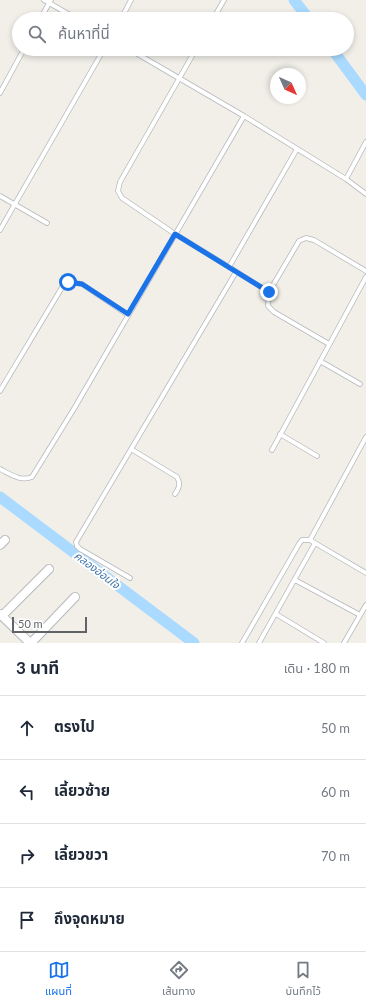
<!DOCTYPE html>
<html lang="th">
<meta charset="utf-8">
<style>
:root{--surface:#fff;--page:#f2f2f3;--text:#1f2937;--muted:#747a83;--line:#e0e1e3;--accent:#1a73e8}
body{margin:0;font-family:Lato,"Noto Sans Thai",sans-serif;background:var(--page);color:var(--text)}
.compass{position:absolute;left:270px;top:68px;width:36px;height:36px;border-radius:50%;background:var(--surface);box-shadow:0 2px 6px #0003;rotate:135deg}
.scale{position:absolute;left:12px;bottom:10px;width:75px;box-sizing:border-box;padding-left:4px;border:2px solid #5f6368;border-top:0;font-size:11px;line-height:14px;white-space:nowrap;color:#5f6368;-webkit-text-stroke:3px #fff;paint-order:stroke}
.stop{position:absolute;width:12px;height:12px;margin:-9px;border:3px solid #1a73e8;border-radius:50%;background:#fff}
.stop.end{background:#1a73e8;border-color:#fff;box-shadow:0 1px 4px #0008}
.list{margin:0;padding:0;list-style:none}
h2{display:flex;justify-content:space-between;align-items:center;height:52px;margin:0;padding:0 16px;font-size:17px}
h2 small{font-size:13px;font-weight:400;color:var(--muted)}
.list li{display:grid;grid-template-columns:26px 1fr auto;gap:12px;align-items:center;box-sizing:border-box;height:64px;padding:0 16px;border-top:1px solid var(--line)}
.list b{display:block;font-size:15px;white-space:nowrap}
.list em{font-size:13px;font-style:normal;color:var(--muted)}
.icon{flex:none;width:22px;height:22px;fill:none;stroke:currentColor;stroke-width:2;stroke-linecap:round;stroke-linejoin:round}
.map{position:relative;flex:none;width:366px;height:643px;overflow:hidden}
.search{position:absolute;background:var(--surface);box-shadow:0 2px 6px #0003;left:12px;right:12px;top:12px;height:44px;display:flex;align-items:center;gap:10px;box-sizing:border-box;padding:0 14px;border-radius:22px;color:var(--muted);font-size:15px}
.sheet{height:308px;background:var(--surface)}
nav{display:flex;justify-content:space-around;align-items:center;box-sizing:border-box;height:56px;border-top:1px solid var(--line);background:var(--surface);font-size:11px;color:var(--muted)}
nav a{display:grid;justify-items:center;gap:2px}
nav .on{color:var(--accent)}
.map>svg:first-child{display:block}
.lines{fill:none;stroke-linecap:round;stroke-linejoin:round}
.canal{stroke:#aadaff;stroke-width:11}
.lane-casing{stroke:#b5b8bc;stroke-width:5.5}
.street-casing{stroke:#b5b8bc;stroke-width:10}
.lane{stroke:#fff;stroke-width:4}
.street{stroke:#fff;stroke-width:8}
.route{stroke:#1a73e8;stroke-width:5}
.labels{text-anchor:middle;stroke-width:4;stroke-linejoin:round;paint-order:stroke}
.water-label{font-size:11px;font-style:italic;fill:#4174aa;stroke:#fff}
</style>
<div class="map">
<svg width="366" height="643" viewBox="0 0 366 643">
<rect width="100%" height="100%" fill="#f1efe8"/>
<g class="lines">
<path class="canal" d="M294,0L309,19
M332,49L366,95
M0,497L194,643"/>
<defs>
<path id="lane" d="M44,0L77,19
M40,19L51,0
M121,19L131,0
M213,19L224,0
M129,49L244,116L346,179L366,194
M196,49L120,182L118,191L122,198L175,234L229,267L297,149
M0,93L24,49
M346,179L366,142
M0,196L47,223
M0,230L104,49
M229,267L269,292
M329,344L274,312L268,306L269,292L299,241L306,238L314,240L366,271
M320,361L360,384
M0,391L64,284L68,282L82,284L128,315
M280,434L317,456
M131,449L177,477C181,484 179,488 175,494
M272,450L366,277
M0,469C10,474 21,482 32,477L75,407L244,116
M310,540L366,437
M315,543L366,573
M130,578L80,549L77,546L76,542L236,272
M295,580L360,615
M276,614L324,643
M242,643L299,544L302,540H310L315,543L259,643
M344,643L366,605"/>
<path id="street" d="M0,545L5,540
M0,614L30,643
M2,616L49,569
M31,643L75,597"/>
</defs>
<use href="#lane" class="lane-casing"/>
<use href="#street" class="street-casing"/>
<use href="#lane" class="lane"/>
<use href="#street" class="street"/>
</g>
<g class="lines">
<path class="route" d="M68,282L82,284L128,314L175,234L269,292"/>
</g>
<g class="labels">
<g class="water-label">
<text transform="translate(97 570) rotate(37)" y="4">คลองอ่อนใจ</text>
</g>
</g>
</svg>
<svg class="compass" viewBox="-18 -18 36 36"><path d="M0-13l5 13h-10z" fill="#e53935"/><path d="M0 13l5-13h-10z" fill="#747a83"/></svg>
<div class="scale">50 m</div>
<div class="stop" style="left:68px;top:282px"></div>
<div class="stop end" style="left:269px;top:292px"></div>
<div class="search"><svg class="icon" aria-label="search" viewBox="0 0 24 24"><circle cx="10" cy="10" r="6"/><path d="M15 15l6 6"/></svg>ค้นหาที่นี่</div>
</div>
<section class="sheet">
<h2>3 นาที<small>เดิน · 180 m</small></h2>
<ul class="list">
<li><svg class="icon" aria-label="ahead" viewBox="0 0 24 24"><path d="M12 20V5M6 11l6-6 6 6"/></svg><div><b>ตรงไป</b></div><em>50 m</em></li>
<li><svg class="icon" aria-label="left" viewBox="0 0 24 24"><path d="M17 20v-9H6M10 6l-5 5 5 5"/></svg><div><b>เลี้ยวซ้าย</b></div><em>60 m</em></li>
<li><svg class="icon" aria-label="right" viewBox="0 0 24 24"><path d="M7 20v-9h11M14 6l5 5-5 5"/></svg><div><b>เลี้ยวขวา</b></div><em>70 m</em></li>
<li><svg class="icon" aria-label="arrive" viewBox="0 0 24 24"><path d="M6 21V4h12l-3 4 3 4H6"/></svg><div><b>ถึงจุดหมาย</b></div></li>
</ul>
</section>
<nav>
<a class="on"><svg class="icon" aria-label="map" viewBox="0 0 24 24"><path d="M3 6l6-2 6 2 6-2v14l-6 2-6-2-6 2zM9 4v14M15 6v14"/></svg>แผนที่</a>
<a><svg class="icon" aria-label="directions" viewBox="0 0 24 24"><path d="M12 3l9 9-9 9-9-9zM9 14v-3h6M13 9l2 2-2 2"/></svg>เส้นทาง</a>
<a><svg class="icon" aria-label="saved" viewBox="0 0 24 24"><path d="M7 4h10v16l-5-4-5 4z"/></svg>บันทึกไว้</a>
</nav>
